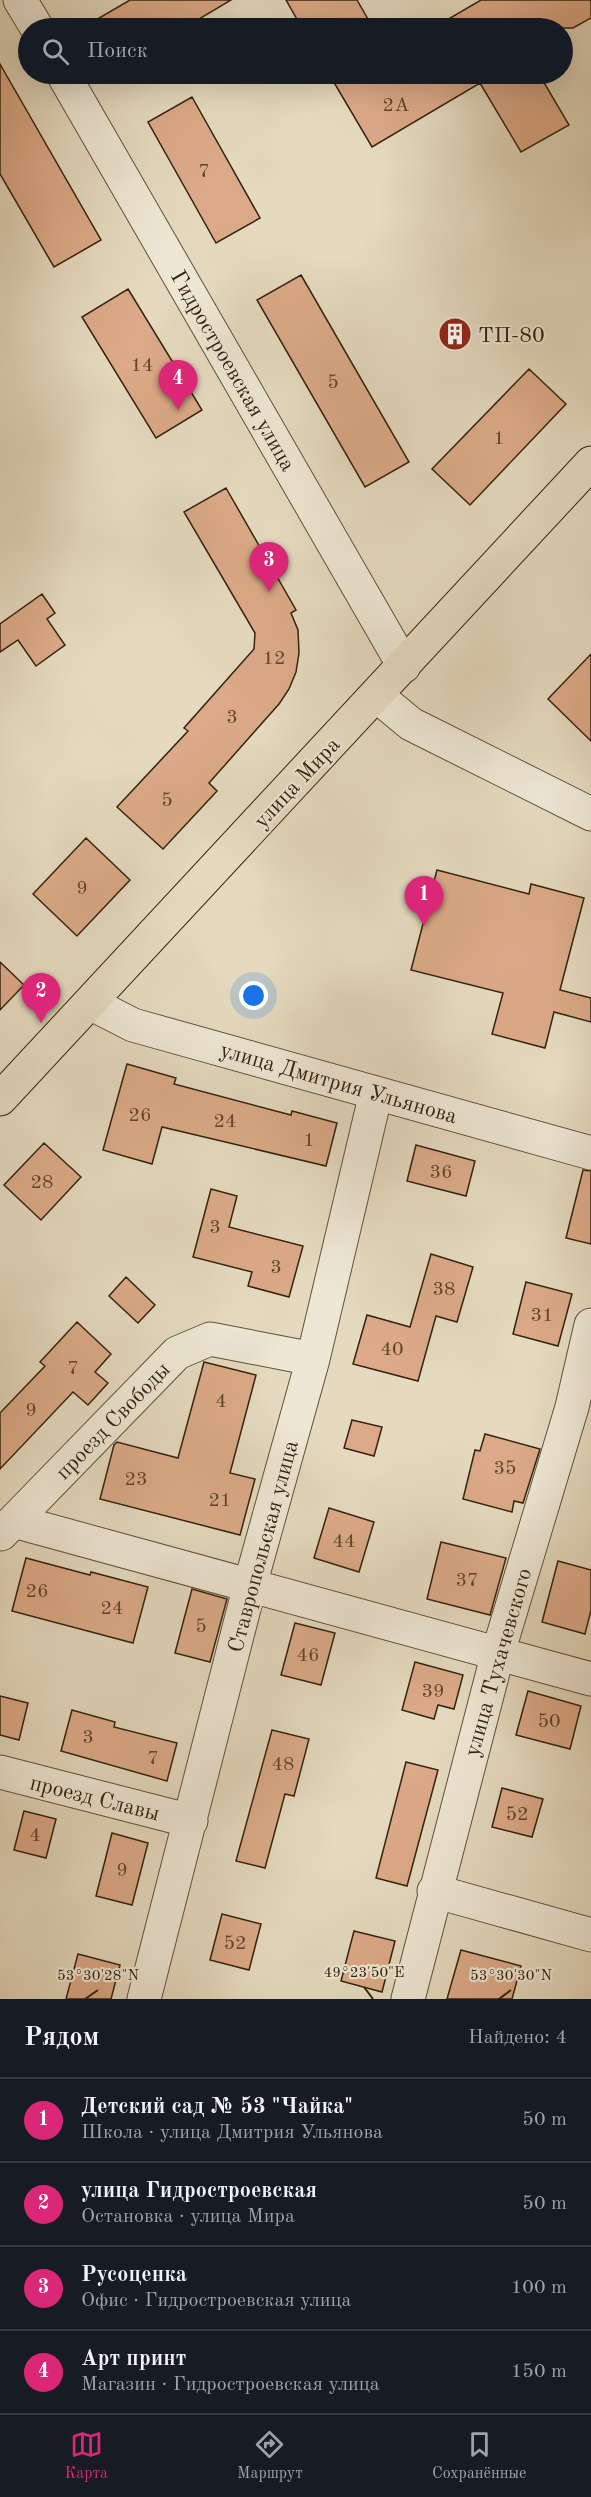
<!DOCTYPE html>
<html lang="ru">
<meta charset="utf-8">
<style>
:root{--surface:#171b24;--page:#20242c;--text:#f1f3f6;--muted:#9ea1a6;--line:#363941;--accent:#db2777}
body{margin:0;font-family:"Old Standard TT",serif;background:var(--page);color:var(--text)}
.you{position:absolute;left:254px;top:996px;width:21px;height:21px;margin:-15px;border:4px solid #fff;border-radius:50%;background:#1a73e8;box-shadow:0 0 0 9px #1a73e833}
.badge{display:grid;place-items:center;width:39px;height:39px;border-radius:50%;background:var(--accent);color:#fff;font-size:20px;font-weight:700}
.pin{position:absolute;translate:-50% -50px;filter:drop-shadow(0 2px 3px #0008)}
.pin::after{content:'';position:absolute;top:32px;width:21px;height:18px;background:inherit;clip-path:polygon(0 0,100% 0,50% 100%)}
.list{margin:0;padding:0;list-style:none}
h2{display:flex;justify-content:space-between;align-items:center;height:78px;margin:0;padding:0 24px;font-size:26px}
h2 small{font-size:20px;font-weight:400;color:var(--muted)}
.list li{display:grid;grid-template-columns:39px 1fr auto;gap:18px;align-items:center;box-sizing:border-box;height:84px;padding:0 24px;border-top:2px solid var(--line)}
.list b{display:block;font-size:22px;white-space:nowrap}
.list p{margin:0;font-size:20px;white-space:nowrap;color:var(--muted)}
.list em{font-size:20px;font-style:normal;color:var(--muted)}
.icon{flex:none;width:33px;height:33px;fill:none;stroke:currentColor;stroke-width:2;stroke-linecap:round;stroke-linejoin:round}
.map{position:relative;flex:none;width:591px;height:1999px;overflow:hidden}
.search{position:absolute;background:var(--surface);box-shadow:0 6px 24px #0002;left:18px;right:18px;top:18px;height:66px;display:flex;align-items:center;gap:15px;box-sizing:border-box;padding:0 21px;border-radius:33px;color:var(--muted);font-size:22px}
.sheet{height:414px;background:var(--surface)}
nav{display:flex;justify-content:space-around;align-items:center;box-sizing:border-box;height:84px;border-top:2px solid var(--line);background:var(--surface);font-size:16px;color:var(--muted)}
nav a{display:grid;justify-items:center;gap:3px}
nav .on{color:var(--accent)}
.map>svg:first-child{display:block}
.building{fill:#dcaa88;stroke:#34230d;stroke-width:1.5}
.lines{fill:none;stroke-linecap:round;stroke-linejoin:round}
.minor-casing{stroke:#60513a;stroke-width:35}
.major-casing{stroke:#34230d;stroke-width:35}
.minor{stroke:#eee7d5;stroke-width:33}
.major{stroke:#e5dabf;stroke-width:33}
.ticks{fill:none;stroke:#34230d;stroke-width:2}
.labels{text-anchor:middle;stroke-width:4.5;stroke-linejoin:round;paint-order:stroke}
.number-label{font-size:20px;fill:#5e452c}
.poi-label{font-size:22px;fill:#34230d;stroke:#eee7d5;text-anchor:start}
.street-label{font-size:22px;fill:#34230d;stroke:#eee7d5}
.ticks-label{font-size:15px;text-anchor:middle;fill:#34230d;stroke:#eee7d5;stroke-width:4.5;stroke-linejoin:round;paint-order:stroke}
</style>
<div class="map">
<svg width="591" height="1999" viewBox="0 0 591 1999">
<rect width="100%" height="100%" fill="#e5dabf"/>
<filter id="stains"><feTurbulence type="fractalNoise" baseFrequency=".00333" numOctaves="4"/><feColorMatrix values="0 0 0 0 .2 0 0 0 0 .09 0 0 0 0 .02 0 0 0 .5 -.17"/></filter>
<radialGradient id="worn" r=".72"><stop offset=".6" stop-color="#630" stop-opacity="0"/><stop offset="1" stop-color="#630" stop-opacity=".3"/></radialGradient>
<path class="building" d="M130,0H231L184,28H82Z
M286,0H357L373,28H302Z
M481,0H591V18L573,28H433Z
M0,64L101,240L54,267L0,174Z
M329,74H539L569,125L521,152L480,83L372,147Z
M192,97L260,218L216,243L148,122Z
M301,275L409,462L365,487L257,300Z
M128,289L202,410L156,438L82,317Z
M529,369L566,404L470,505L432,469Z
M226,488L296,610L291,613L298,630L299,653L296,672L289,689L279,704L209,783L217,791L163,849L117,807L188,731L184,728L254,649L255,633L184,512Z
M42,594L55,613L47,619L65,645L36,666L18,640L0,652V624Z
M591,654V741L548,699Z
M86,838L130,880L77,936L33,894Z
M437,870L529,894L531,884L584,898L560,990L591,998V1022L554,1012L545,1048L492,1034L503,993L411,970Z
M0,962L24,985L0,1010Z
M127,1064L176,1078L174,1084L291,1115L292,1111L337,1123L326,1166L162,1127L152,1164L103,1150Z
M44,1143L81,1177L41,1220L4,1185Z
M416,1145L475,1161L466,1196L407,1181Z
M583,1170L591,1171V1244L566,1238Z
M211,1189L237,1196L229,1227L303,1246L289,1297L248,1286L252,1272L193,1257Z
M431,1254L473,1267L457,1322L436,1316L418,1381L353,1364L367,1315L410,1327Z
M126,1277L155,1305L138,1323L109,1296Z
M526,1282L572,1294L558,1346L513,1334Z
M77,1322L111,1354L95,1372L108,1383L88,1405L73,1392L0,1469V1413L45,1366L40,1362Z
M204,1362L256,1375L230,1473L255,1479L240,1535L100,1499L114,1445L117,1442L178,1458Z
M352,1420L382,1427L374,1456L344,1448Z
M485,1434L540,1449L523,1503L514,1501L512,1512L463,1499L475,1450L480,1451Z
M329,1508L374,1522L359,1572L314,1558Z
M441,1542L506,1558L490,1615L427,1599Z
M26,1558L90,1575L91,1572L148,1587L133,1643L12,1611Z
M558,1561L591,1570V1610L585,1634L542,1622Z
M192,1589L227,1599L210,1662L175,1653Z
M295,1623L335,1633L321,1685L281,1675Z
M415,1662L463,1675L454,1709L438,1705L434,1719L402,1710Z
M528,1691L581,1706L570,1749L516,1735Z
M0,1696L28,1703L19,1740L0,1735Z
M72,1710L115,1722L114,1727L177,1743L167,1781L61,1751Z
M272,1730L309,1739L294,1796L285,1794L265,1868L236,1861Z
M406,1762L438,1770L407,1886L376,1878Z
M502,1788L543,1799L532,1837L492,1827Z
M24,1811L56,1819L46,1858L14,1850Z
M112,1833L148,1843L132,1905L96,1896Z
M222,1914L261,1924L249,1970L210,1960Z
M354,1931L395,1941L382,1992L341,1981Z
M461,1950L521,1966L512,1999H447Z
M78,1954L120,1965L111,1999H66Z"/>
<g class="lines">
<defs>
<path id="minor" d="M20,0L37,28
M63,74L404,666
M376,695L411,724L591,814
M90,1003L133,1025L591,1153
M14,1521L591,1679
M1,1534L177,1353L210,1339L313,1359
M0,1772L191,1821
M434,1891L591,1935
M144,1999L250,1585L313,1359L376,1093
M408,1999L498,1653L572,1407L591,1325"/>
<path id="major" d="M0,1099L591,463"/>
</defs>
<use href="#minor" class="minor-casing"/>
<use href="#major" class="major-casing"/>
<use href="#minor" class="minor"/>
<use href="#major" class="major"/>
</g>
<path class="ticks" d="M364,1987L373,1999M85,1999L98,1990M499,1999L511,1990"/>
<defs>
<symbol id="building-disc" viewBox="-11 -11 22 22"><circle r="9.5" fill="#8f2418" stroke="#eee7d5"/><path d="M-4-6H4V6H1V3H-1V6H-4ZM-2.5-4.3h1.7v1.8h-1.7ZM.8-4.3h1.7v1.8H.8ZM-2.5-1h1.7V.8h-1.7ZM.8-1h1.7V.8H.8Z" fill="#fff"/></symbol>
</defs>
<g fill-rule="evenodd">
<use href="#building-disc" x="436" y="315" width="38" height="38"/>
</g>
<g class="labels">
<g class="number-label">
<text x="396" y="111">2А</text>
<text x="204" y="177">7</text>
<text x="142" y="371">14</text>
<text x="333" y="388">5</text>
<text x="499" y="444">1</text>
<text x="274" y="664">12</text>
<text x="232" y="723">3</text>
<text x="167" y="806">5</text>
<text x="82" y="894">9</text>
<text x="140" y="1121">26</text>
<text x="225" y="1127">24</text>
<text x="309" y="1146">1</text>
<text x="441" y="1178">36</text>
<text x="42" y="1188">28</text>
<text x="215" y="1233">3</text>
<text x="276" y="1273">3</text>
<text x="444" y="1295">38</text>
<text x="542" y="1321">31</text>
<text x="392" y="1355">40</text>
<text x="73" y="1374">7</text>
<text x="221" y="1407">4</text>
<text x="31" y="1416">9</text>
<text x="505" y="1474">35</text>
<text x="136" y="1485">23</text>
<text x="220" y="1506">21</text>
<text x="344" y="1547">44</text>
<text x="467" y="1586">37</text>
<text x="37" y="1597">26</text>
<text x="112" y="1614">24</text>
<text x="201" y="1632">5</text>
<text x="308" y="1661">46</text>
<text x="433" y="1697">39</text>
<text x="549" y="1727">50</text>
<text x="88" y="1743">3</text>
<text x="153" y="1764">7</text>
<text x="283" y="1770">48</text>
<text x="517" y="1820">52</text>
<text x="35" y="1841">4</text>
<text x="122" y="1876">9</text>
<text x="235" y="1949">52</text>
</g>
<g class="poi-label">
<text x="478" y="342">ТП-80</text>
</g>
<g class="street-label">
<text transform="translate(234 370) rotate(60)" y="8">Гидростроевская улица</text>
<text transform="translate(296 782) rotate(-47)" y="8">улица Мира</text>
<text transform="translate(339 1082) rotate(16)" y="8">улица Дмитрия Ульянова</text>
<text transform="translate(112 1420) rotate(-46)" y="8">проезд Свободы</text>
<text transform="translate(262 1546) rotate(-75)" y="8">Ставропольская улица</text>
<text transform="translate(497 1662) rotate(-74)" y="8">улица Тухачевского</text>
<text transform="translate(95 1797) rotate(14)" y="8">проезд Славы</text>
</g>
</g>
<g class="ticks-label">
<text x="364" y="1977">49°23'50"E</text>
<text x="98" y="1980">53°30'28"N</text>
<text x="511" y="1980">53°30'30"N</text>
</g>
<rect width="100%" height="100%" filter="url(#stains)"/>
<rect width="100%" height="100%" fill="url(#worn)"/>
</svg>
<div class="you"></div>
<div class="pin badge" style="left:424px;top:926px">1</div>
<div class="pin badge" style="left:41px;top:1023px">2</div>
<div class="pin badge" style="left:269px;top:592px">3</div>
<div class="pin badge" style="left:178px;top:410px">4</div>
<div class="search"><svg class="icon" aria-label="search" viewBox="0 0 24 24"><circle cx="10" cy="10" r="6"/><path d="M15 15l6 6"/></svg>Поиск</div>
</div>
<section class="sheet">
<h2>Рядом<small>Найдено: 4</small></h2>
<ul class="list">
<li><span class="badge">1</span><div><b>Детский сад № 53 &quot;Чайка&quot;</b><p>Школа · улица Дмитрия Ульянова</p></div><em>50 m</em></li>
<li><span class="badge">2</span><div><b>улица Гидростроевская</b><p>Остановка · улица Мира</p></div><em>50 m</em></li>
<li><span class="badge">3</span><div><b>Русоценка</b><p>Офис · Гидростроевская улица</p></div><em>100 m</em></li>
<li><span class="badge">4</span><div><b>Арт принт</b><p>Магазин · Гидростроевская улица</p></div><em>150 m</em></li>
</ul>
</section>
<nav>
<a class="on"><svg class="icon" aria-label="map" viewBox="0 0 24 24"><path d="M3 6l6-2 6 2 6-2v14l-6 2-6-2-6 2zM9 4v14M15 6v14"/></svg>Карта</a>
<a><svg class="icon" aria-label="directions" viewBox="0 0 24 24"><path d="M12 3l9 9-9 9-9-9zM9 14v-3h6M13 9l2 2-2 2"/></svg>Маршрут</a>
<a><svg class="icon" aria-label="saved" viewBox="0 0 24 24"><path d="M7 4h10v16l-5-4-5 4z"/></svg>Сохранённые</a>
</nav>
